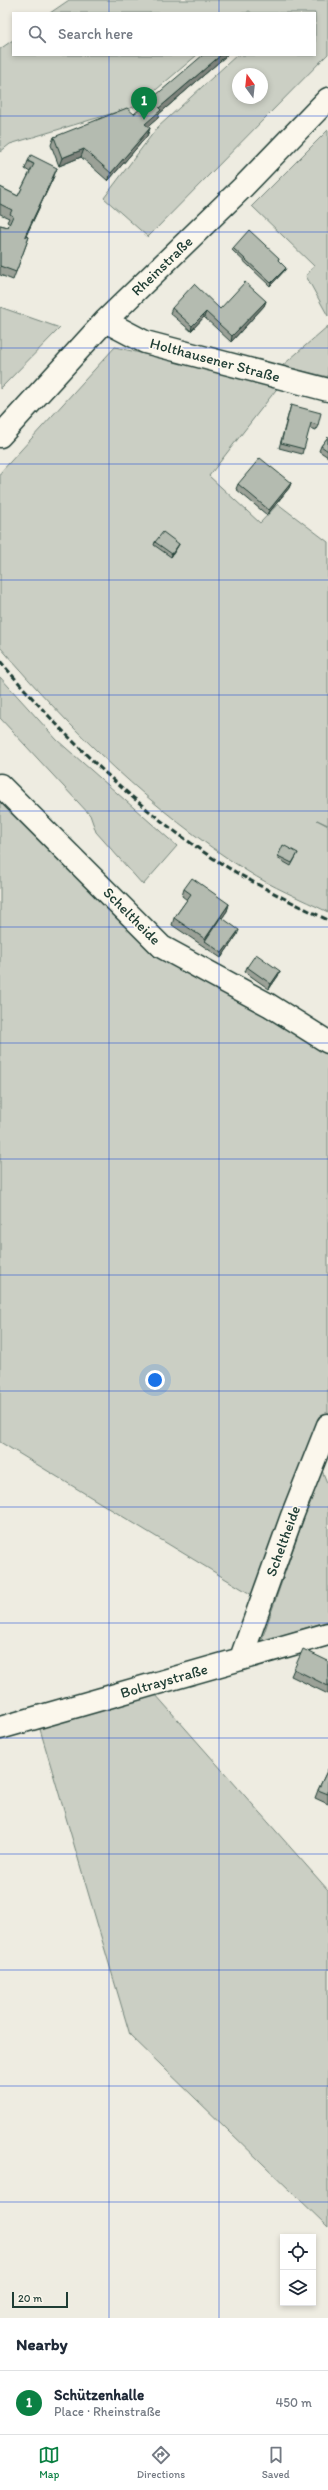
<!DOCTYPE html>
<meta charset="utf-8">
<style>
:root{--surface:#fff;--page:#f6f6f7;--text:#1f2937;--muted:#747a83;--line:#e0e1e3;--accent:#0b8043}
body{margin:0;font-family:Itim,sans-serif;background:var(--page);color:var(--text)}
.controls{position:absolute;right:12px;bottom:12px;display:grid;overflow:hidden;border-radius:0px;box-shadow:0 2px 6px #0003}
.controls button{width:36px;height:36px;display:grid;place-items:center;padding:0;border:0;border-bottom:1px solid var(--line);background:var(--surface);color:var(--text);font:20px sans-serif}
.compass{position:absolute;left:232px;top:68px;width:36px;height:36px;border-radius:50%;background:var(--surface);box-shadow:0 2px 6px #0003;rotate:345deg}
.scale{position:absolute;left:12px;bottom:10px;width:56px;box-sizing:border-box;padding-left:4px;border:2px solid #1f3d34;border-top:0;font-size:11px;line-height:14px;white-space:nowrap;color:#1f3d34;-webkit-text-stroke:3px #fbf7ec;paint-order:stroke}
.you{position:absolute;left:155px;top:1380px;width:14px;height:14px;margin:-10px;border:3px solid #fff;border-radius:50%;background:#1a73e8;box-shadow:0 0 0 6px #1a73e833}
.badge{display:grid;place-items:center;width:26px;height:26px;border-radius:50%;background:var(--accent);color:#fff;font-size:13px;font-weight:700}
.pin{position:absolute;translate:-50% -33px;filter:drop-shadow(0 1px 2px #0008)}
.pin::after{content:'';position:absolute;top:21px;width:14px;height:12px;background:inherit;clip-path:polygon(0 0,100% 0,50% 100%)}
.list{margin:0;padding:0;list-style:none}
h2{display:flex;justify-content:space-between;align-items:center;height:52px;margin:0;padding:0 16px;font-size:17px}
h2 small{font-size:13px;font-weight:400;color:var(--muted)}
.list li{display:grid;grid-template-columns:26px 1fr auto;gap:12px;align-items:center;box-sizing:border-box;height:64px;padding:0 16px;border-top:1px solid var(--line)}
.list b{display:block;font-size:15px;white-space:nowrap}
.list p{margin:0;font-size:13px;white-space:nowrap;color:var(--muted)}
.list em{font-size:13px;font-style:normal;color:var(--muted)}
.icon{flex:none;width:22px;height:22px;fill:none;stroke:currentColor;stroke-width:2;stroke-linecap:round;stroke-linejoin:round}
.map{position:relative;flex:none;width:328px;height:2318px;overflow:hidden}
.search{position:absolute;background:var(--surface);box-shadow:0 2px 6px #0003;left:12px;right:12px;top:12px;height:44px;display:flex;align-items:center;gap:10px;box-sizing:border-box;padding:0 14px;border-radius:0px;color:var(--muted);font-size:15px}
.sheet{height:116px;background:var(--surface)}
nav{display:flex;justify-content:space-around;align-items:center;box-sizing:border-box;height:56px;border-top:1px solid var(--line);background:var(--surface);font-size:11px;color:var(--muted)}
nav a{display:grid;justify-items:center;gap:2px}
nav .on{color:var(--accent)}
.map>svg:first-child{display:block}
.green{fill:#cbcfc4;stroke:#75867c;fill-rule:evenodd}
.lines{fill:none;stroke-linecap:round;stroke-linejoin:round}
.minor-casing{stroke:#1f3d34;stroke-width:25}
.minor{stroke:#fbf7ec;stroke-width:22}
.rail{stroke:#1f3d34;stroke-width:3;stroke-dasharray:6 3;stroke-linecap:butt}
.wall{fill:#9ba197;stroke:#1f3d34}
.shaded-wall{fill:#7e837b;stroke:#1f3d34}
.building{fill:#b4bbb0;stroke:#1f3d34}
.grid{fill:none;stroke:#1d4ed8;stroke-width:1;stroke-opacity:0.55}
.labels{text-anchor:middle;stroke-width:3.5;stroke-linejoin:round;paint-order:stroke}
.street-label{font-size:15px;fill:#1f3d34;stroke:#fbf7ec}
</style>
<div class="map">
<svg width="328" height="2318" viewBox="0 0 328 2318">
<rect width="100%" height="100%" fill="#eeece1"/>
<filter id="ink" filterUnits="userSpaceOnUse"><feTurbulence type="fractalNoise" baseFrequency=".025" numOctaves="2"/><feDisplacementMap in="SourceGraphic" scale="8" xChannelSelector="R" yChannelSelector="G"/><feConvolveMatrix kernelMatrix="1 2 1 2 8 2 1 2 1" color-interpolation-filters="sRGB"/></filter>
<g filter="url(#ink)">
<path class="green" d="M69,0H328V54L148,237L104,198L157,128L237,55H315V13H252L249,11L246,13H50ZM238,74H262V98H238Z
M13,40V55H197L137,106L10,144L0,152V49Z
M328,130V316L306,276L314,266L252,206Z
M0,307L60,328L0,389Z
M328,326V377L282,366Z
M115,347L279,386L209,476L260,523L278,504L328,542V825L317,820L328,826V912C301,899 272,887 247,871C152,811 72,731 0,647V473Z
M0,677L57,740L177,846L143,885L96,832L90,815L0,718Z
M0,786L162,947L328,1044V1427L262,1601L0,1442Z
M321,1468L328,1485V1621L261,1642Z
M148,1686L328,1890V2227L130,2035L37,1719Z"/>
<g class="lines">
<defs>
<path id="minor" d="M105,321L145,342L328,390
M0,436L105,321L243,187L328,99
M0,785L162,947L269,1005L328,1042
M241,1658L292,1516L328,1425
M0,1728L328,1634"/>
</defs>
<use href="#minor" class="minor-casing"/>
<use href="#minor" class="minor"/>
<path class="rail" d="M0,661C62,734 128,801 208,855C246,880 287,900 328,920"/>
</g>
<path class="wall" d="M227,55L159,114L158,118L148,126L150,128L147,136L108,181L81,157L59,166L51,145L54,137L134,114Z
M28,161L54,176L26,236L29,237L13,280L0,275V225L8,227L10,224L7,222L9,218L0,214V187L18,196L30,172L25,169Z
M233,248L279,258L278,260L285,270L270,286L232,250Z
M266,301L264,306L231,342L204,317L191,331L170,313L172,308L220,309Z
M291,405L318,425L316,430L309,428L302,454L279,448Z
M328,437V457L319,451L321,446Z
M291,483L289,488L267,515L236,489L238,484Z
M155,542L179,544L178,546L171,557L154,545Z
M298,853L291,866L277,858L278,856Z
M184,889L229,904L227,911L222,918L237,935L221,958L172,925L174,918L187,900L182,896Z
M247,967L280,971L278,976L269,989L245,972Z
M328,1661V1694L291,1676L294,1669Z
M328,1769V1804L315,1798L318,1790Z"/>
<path class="shaded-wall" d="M221,55H227L159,114L158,118L142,132L145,124L159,108Z
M150,128L147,136L108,181L111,173Z
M84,149L81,157L59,166L62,158Z
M57,168L54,176L22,244L25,236Z
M286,268L285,270L270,286L271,283Z
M266,301L264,306L231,342L232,336Z
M206,312L204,317L191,331L192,326Z
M291,483L289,488L267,515L269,510Z
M179,544L178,546L171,557L172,554Z
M229,904L227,911L206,942L205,941V939Z
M239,930L237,935L221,958L222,953Z
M280,971L278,976L269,989L271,984Z"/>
<path class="building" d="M203,55H221L159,108L161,110L145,124L150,128L111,173L84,149L62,158L54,137L127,108L134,114Z
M31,155L57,168L25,236L29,237L16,272L0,266V225L8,227L13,216L10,214L12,210L0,204V187L18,196L34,164L28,161Z
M249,230L279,258L278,260L286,268L271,283L233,248Z
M245,282L266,301L232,336L206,312L192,326L172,308L194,284L220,309Z
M291,405L321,413L318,425L311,423L304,449L281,443Z
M328,437V451L321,446Z
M260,458L291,483L269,510L238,484Z
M163,532L179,544L172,554L155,542Z
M283,845L298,853L292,863L278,856Z
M192,878L229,904L205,939L174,918L191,894L184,889Z
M221,917L239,930L222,953L205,941Z
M256,954L280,971L271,984L247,967Z
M303,1649L328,1661V1686L294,1669Z
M328,1769V1794L318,1790Z"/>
</g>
<path class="grid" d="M109,0V13M219,0V13M109,55V2318M219,55V2318M0,116H328M0,232H328M0,348H328M0,464H328M0,580H328M0,695H328M0,811H328M0,927H328M0,1043H328M0,1159H328M0,1275H328M0,1391H328M0,1507H328M0,1623H328M0,1738H328M0,1854H328M0,1970H328M0,2086H328M0,2202H328"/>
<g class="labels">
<g class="street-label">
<text transform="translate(162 266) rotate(-44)" y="5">Rheinstraße</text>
<text transform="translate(215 360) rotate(15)" y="5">Holthausener Straße</text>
<text transform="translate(132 916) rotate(45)" y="5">Scheltheide</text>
<text transform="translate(283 1541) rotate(-70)" y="5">Scheltheide</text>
<text transform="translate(164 1681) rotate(-16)" y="5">Boltraystraße</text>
</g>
</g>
</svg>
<div class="controls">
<button><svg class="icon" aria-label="locate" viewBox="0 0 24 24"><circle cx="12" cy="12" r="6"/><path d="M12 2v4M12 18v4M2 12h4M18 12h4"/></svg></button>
<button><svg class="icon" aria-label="layers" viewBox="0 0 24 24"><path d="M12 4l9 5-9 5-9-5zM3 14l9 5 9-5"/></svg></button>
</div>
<svg class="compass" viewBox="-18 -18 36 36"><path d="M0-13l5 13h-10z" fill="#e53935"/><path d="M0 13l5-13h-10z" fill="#747a83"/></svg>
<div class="scale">20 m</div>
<div class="you"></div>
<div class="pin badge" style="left:144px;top:120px">1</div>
<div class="search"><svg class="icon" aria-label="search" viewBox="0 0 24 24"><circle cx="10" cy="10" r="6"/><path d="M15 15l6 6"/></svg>Search here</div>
</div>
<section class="sheet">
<h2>Nearby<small></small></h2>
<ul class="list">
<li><span class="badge">1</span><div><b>Schützenhalle</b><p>Place · Rheinstraße</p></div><em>450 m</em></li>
</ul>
</section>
<nav>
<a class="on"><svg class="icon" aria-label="map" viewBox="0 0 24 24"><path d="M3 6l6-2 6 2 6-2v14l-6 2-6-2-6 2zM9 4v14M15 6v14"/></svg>Map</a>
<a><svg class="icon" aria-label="directions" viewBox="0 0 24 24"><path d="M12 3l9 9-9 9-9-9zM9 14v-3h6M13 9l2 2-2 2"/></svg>Directions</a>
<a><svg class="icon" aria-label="saved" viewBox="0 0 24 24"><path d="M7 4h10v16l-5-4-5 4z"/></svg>Saved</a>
</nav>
